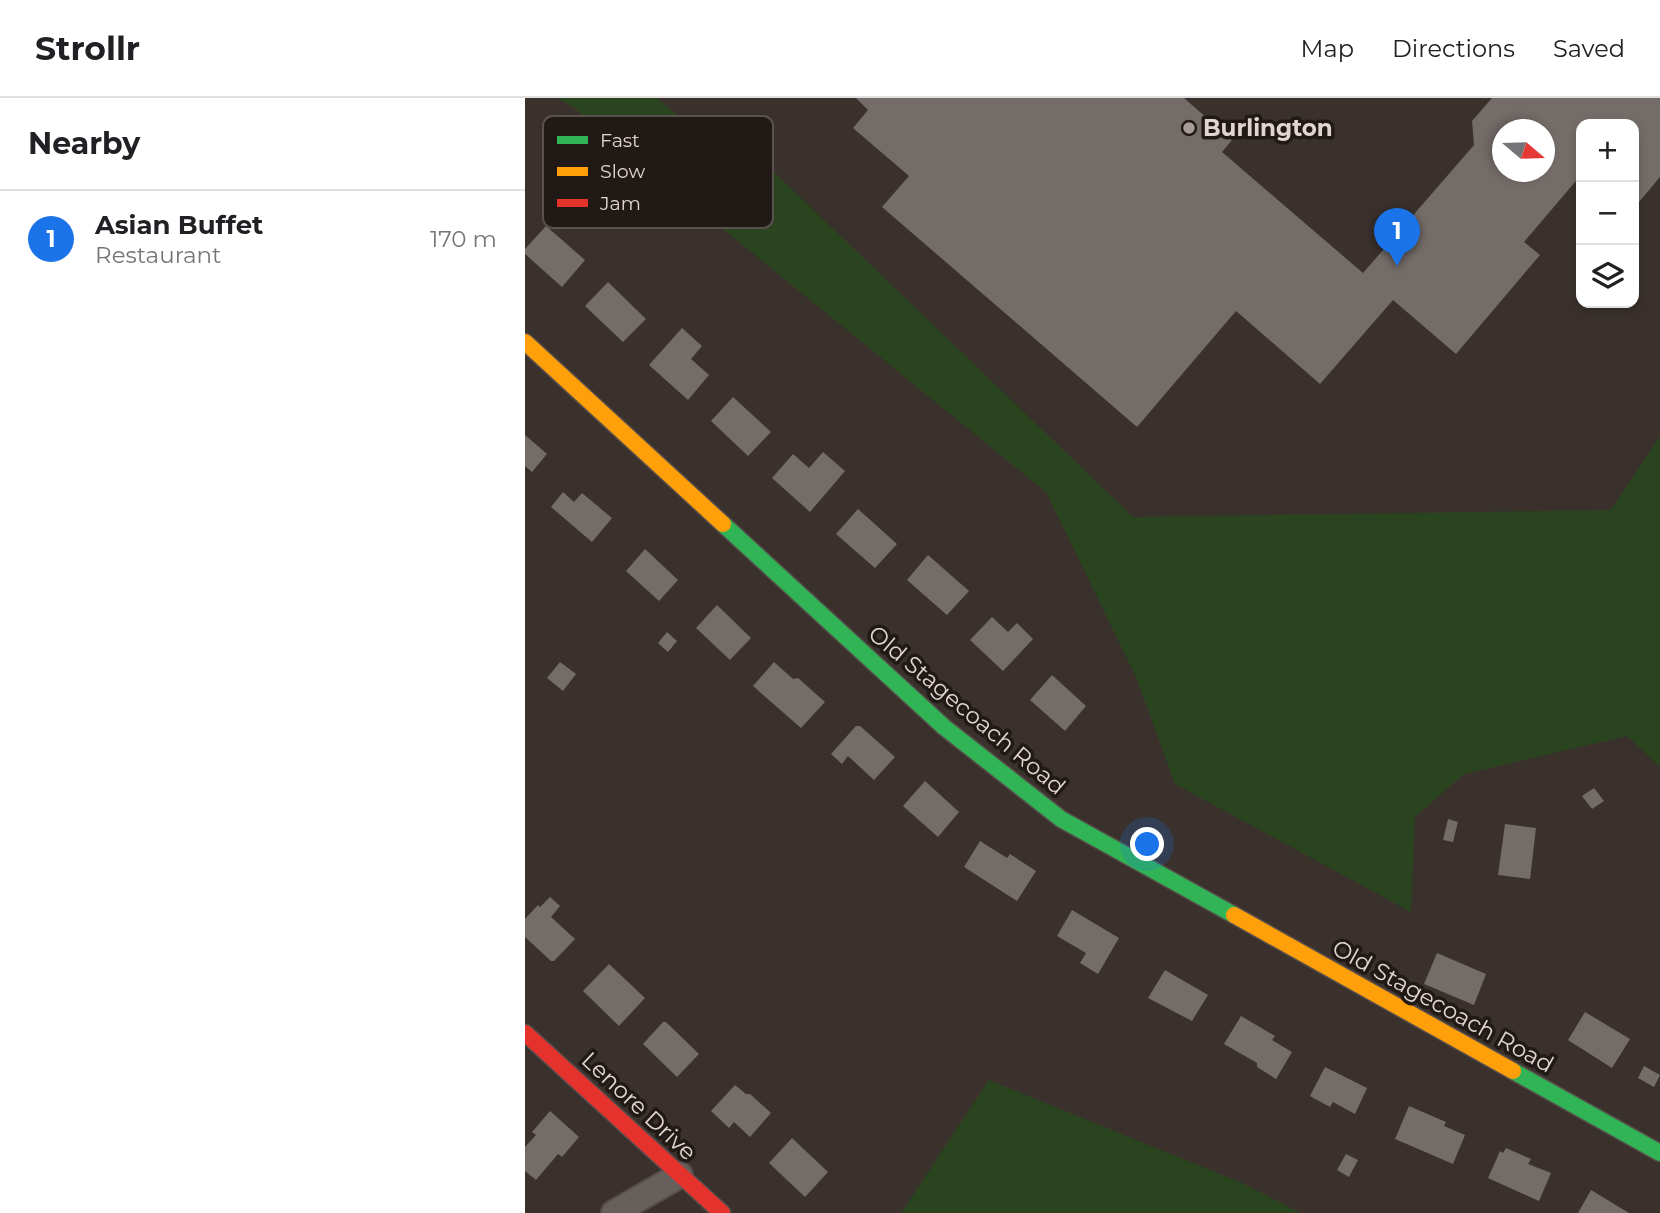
<!DOCTYPE html>
<meta charset="utf-8">
<style>
:root{--surface:#fff;--page:#f2f2f2;--text:#202124;--muted:#757577;--line:#e0e0e0;--accent:#1a73e8}
body{margin:0;font-family:Montserrat,sans-serif;background:var(--page);color:var(--text)}
.controls{position:absolute;right:21px;top:21px;display:grid;overflow:hidden;border-radius:14px;box-shadow:0 4px 10px #0003}
.controls button{width:63px;height:63px;display:grid;place-items:center;padding:0;border:0;border-bottom:2px solid var(--line);background:var(--surface);color:var(--text);font:35px sans-serif}
.compass{position:absolute;left:967px;top:21px;width:63px;height:63px;border-radius:50%;background:var(--surface);box-shadow:0 4px 10px #0003;rotate:109deg}
.you{position:absolute;left:623px;top:747px;width:24px;height:24px;margin:-18px;border:5px solid #fff;border-radius:50%;background:#1a73e8;box-shadow:0 0 0 10px #1a73e833}
.badge{display:grid;place-items:center;width:46px;height:46px;border-radius:50%;background:var(--accent);color:#fff;font-size:23px;font-weight:700}
.pin{position:absolute;translate:-50% -58px;filter:drop-shadow(0 2px 4px #0008)}
.pin::after{content:'';position:absolute;top:37px;width:24px;height:21px;background:inherit;clip-path:polygon(0 0,100% 0,50% 100%)}
.list{margin:0;padding:0;list-style:none}
h2{display:flex;justify-content:space-between;align-items:center;height:91px;margin:0;padding:0 28px;font-size:30px}
h2 small{font-size:23px;font-weight:400;color:var(--muted)}
.list li{display:grid;grid-template-columns:46px 1fr auto;gap:21px;align-items:center;box-sizing:border-box;height:98px;padding:0 28px;border-top:2px solid var(--line)}
.list b{display:block;font-size:26px;white-space:nowrap}
.list p{margin:0;font-size:23px;white-space:nowrap;color:var(--muted)}
.list em{font-size:23px;font-style:normal;color:var(--muted)}
.icon{flex:none;width:38px;height:38px;fill:none;stroke:currentColor;stroke-width:2;stroke-linecap:round;stroke-linejoin:round}
.map{position:relative;flex:none;width:1135px;height:1115px;overflow:hidden}
header{display:flex;align-items:center;gap:42px;box-sizing:border-box;height:98px;padding:0 35px;background:var(--surface);border-bottom:2px solid var(--line)}
header strong{font-size:33px}
nav{display:flex;gap:38px;margin-inline-start:auto;font-size:24px}
main{display:flex}
aside{flex:1;background:var(--surface)}
.map>svg:first-child{display:block}
.green{fill:#2a441f}
.building{fill:#746c69;fill-rule:evenodd}
.lines{fill:none;stroke-linecap:round;stroke-linejoin:round}
.street-casing{stroke:#574e4b;stroke-width:28}
.fast-casing{stroke:#574e4b;stroke-width:19}
.slow-casing{stroke:#574e4b;stroke-width:19}
.jam-casing{stroke:#574e4b;stroke-width:19}
.street{stroke:#665f5c;stroke-width:24}
.fast{stroke:#30b455;stroke-width:16}
.slow{stroke:#ff9f0a;stroke-width:16}
.jam{stroke:#e5322d;stroke-width:16}
.poi-dot{fill:#a79c98;stroke:#201916;stroke-width:2.5}
.labels{text-anchor:middle;stroke-width:7;stroke-linejoin:round;paint-order:stroke}
.poi-label{font-size:23px;font-weight:bold;fill:#e1d5d2;stroke:#201916;text-anchor:start}
.street-label{font-size:23px;fill:#e1d5d2;stroke:#201916}
.key{fill:#201916;stroke:#5a514e;stroke-width:2}
.key-label{font-size:19px;fill:#e1d5d2}
</style>
<header>
<strong>Strollr</strong>
<nav><a>Map</a><a>Directions</a><a>Saved</a></nav>
</header>
<main>
<aside>
<h2>Nearby<small></small></h2>
<ul class="list">
<li><span class="badge">1</span><div><b>Asian Buffet</b><p>Restaurant</p></div><em>170 m</em></li>
</ul>
</aside>
<div class="map">
<svg width="1135" height="1115" viewBox="0 0 1135 1115">
<rect width="100%" height="100%" fill="#3a312d"/>
<path class="green" d="M32,0H132L191,50L223,49L608,419L1086,412L1135,338V669L1102,638L939,676L890,719L886,814L650,686L611,579L521,394L48,9Z
M464,982L717,1085L776,1115H376Z"/>
<path class="building" d="M331,0H659L707,42L697,54L838,175L949,47L947,23L967,0H1135V79L1109,110V26H1056V77L999,144L1015,157L931,256L868,202L795,286L711,213L612,329L357,109L384,78L328,30L343,12ZM978,32H1020V74H978Z
M21,128L60,162L37,189L0,156V151Z
M83,184L121,221L98,244L60,208Z
M157,230L177,248L166,261L184,277L163,302L124,267Z
M208,299L246,334L223,358L186,323Z
M0,337L22,356L7,374L0,368Z
M298,354L320,373L285,414L247,380L268,356L284,370Z
M38,394L49,404L57,395L87,420L67,444L26,409Z
M333,411L372,446L350,470L311,436Z
M120,451L153,482L134,503L101,473Z
M403,457L444,493L422,517L382,482Z
M192,507L226,540L205,562L171,530Z
M467,519L483,534L492,525L508,541L478,573L445,542Z
M142,534L152,543L143,554L133,545Z
M35,564L51,576L38,593L22,580Z
M249,564L268,581L273,580L300,604L276,630L228,588Z
M527,577L561,608L540,633L505,602Z
M331,628H335L370,659L349,682L323,658L317,666L306,656Z
M400,683L434,714L413,739L378,708Z
M1069,690L1079,703L1067,711L1057,698Z
M923,721L933,724L928,744L918,742Z
M980,726L1011,730L1005,781L973,777Z
M455,743L482,760L485,756L511,773L492,803L439,769Z
M25,799L35,808L26,819L50,841L29,863H26L0,839V821L13,807L15,809Z
M547,812L594,840L573,876L555,865L561,855L532,838Z
M912,855L961,876L949,907L899,886Z
M84,866L120,900L94,928L58,893Z
M640,872L683,897L667,923L623,900Z
M1060,914L1105,941L1087,970L1043,942Z
M716,918L750,938L747,942L767,954L751,981L732,969V965L699,946Z
M138,924H141L174,956L152,979L118,946Z
M1119,968L1135,977L1129,989L1113,980Z
M800,969L842,990L830,1016L808,1004L805,1009L785,998Z
M210,987L221,996H225L246,1015L225,1039L209,1024L204,1030L186,1013Z
M884,1008L921,1024L919,1028L940,1037L928,1066L870,1041Z
M25,1013L54,1039L37,1059L33,1056L11,1082L0,1073V1049L11,1037L7,1034Z
M267,1040L303,1074L280,1099L244,1065Z
M981,1050L1006,1061L1003,1066L1026,1075L1014,1103L963,1080L975,1053L978,1055Z
M821,1056L833,1062L824,1079L812,1072Z
M1066,1092L1104,1115H1053Z"/>
<g class="lines">
<defs>
<path id="street" d="M89,1115L155,1077"/>
<path id="fast" d="M198,426L419,629L536,721L709,817
M988,973L1135,1055"/>
<path id="slow" d="M0,244L198,426
M709,817L988,973"/>
<path id="jam" d="M0,935L197,1115"/>
</defs>
<use href="#street" class="street-casing"/>
<use href="#fast" class="fast-casing"/>
<use href="#slow" class="slow-casing"/>
<use href="#jam" class="jam-casing"/>
<use href="#street" class="street"/>
<use href="#fast" class="fast"/>
<use href="#slow" class="slow"/>
<use href="#jam" class="jam"/>
</g>
<circle class="poi-dot" cx="664" cy="30" r="7"/>
<g class="labels">
<g class="poi-label">
<text x="678" y="38">Burlington</text>
</g>
<g class="street-label">
<text transform="translate(442 612) rotate(40)" y="8">Old Stagecoach Road</text>
<text transform="translate(918 908) rotate(29)" y="8">Old Stagecoach Road</text>
<text transform="translate(114 1008) rotate(43)" y="8">Lenore Drive</text>
</g>
</g>
<rect x="18" y="18" width="230" height="112" rx="10" class="key"/>
<rect x="32" y="38" width="31" height="8" fill="#30b455"/>
<rect x="32" y="69" width="31" height="9" fill="#ff9f0a"/>
<rect x="32" y="101" width="31" height="8" fill="#e5322d"/>
<g class="key-label">
<text x="75" y="49">Fast</text>
<text x="75" y="80">Slow</text>
<text x="75" y="112">Jam</text>
</g>
</svg>
<div class="controls">
<button>+</button>
<button>−</button>
<button><svg class="icon" aria-label="layers" viewBox="0 0 24 24"><path d="M12 4l9 5-9 5-9-5zM3 14l9 5 9-5"/></svg></button>
</div>
<svg class="compass" viewBox="-18 -18 36 36"><path d="M0-13l5 13h-10z" fill="#e53935"/><path d="M0 13l5-13h-10z" fill="#757577"/></svg>
<div class="you"></div>
<div class="pin badge" style="left:872px;top:168px">1</div>
</div>
</main>
